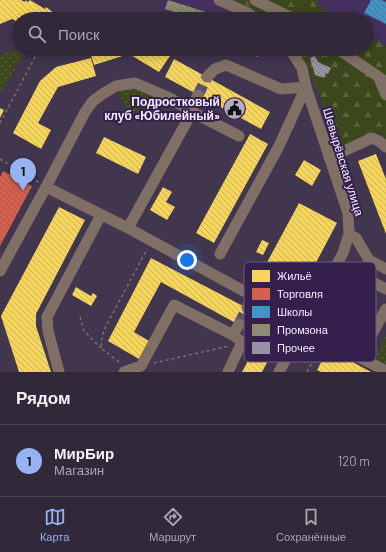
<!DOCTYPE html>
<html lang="ru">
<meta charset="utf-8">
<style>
:root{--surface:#31283a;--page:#3d3445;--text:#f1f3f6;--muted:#a8a6af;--line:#4c4454;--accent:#95b2f1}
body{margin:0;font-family:Barlow,sans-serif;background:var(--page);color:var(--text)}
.you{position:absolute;left:187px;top:260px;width:14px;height:14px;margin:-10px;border:3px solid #fff;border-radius:50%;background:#1a73e8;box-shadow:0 0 0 6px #1a73e833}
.badge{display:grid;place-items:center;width:26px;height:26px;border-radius:50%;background:var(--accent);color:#111;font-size:13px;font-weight:700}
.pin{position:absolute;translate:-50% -33px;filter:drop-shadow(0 1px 2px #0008)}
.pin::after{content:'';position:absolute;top:21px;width:14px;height:12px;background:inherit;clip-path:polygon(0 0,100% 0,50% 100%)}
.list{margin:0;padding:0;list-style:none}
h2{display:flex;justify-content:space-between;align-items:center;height:52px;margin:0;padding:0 16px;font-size:17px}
h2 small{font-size:13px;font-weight:400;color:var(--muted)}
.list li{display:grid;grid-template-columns:26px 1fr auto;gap:12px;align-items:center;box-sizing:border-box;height:72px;padding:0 16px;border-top:1px solid var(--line)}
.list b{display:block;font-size:15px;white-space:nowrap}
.list p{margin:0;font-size:13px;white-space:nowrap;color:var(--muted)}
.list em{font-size:13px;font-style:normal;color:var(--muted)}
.icon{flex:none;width:22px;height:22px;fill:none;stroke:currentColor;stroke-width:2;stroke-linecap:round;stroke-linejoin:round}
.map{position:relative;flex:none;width:386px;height:372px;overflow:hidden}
.search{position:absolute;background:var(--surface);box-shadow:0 2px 10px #0003;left:12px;right:12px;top:12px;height:44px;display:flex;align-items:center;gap:10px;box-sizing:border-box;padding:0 14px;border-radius:22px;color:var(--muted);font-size:15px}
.sheet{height:124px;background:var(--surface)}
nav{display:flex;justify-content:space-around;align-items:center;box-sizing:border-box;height:56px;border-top:1px solid var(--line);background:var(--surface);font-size:11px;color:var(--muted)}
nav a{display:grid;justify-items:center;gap:2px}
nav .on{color:var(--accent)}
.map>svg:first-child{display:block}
.built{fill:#463060}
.grass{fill:url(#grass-dots)}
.forest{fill:url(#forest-firs)}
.homes{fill:url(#homes-back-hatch)}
.shops{fill:url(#shops-back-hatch)}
.schools{fill:url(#schools-back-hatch)}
.industry{fill:url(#industry-back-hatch)}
.building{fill:url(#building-back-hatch)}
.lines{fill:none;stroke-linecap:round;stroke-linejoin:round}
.minor-tunnel{stroke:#5c5168;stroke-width:11;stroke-dasharray:11 5.5;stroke-linecap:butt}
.path{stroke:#7b6f72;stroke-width:1.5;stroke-dasharray:3 3;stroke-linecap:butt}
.minor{stroke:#806f64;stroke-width:11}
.labels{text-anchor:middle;stroke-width:4;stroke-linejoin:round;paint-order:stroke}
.poi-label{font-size:12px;font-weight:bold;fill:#f3ecfe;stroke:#35204d;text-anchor:end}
.street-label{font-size:12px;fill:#f3ecfe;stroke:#35204d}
.key{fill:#35204d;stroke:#6e5d82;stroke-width:1}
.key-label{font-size:11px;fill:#f3ecfe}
</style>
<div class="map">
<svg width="386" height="372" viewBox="0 0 386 372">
<defs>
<pattern id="grass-dots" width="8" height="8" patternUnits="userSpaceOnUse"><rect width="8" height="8" fill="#3c471c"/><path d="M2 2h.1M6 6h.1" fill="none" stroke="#59623e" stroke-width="1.8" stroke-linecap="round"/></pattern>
<pattern id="forest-firs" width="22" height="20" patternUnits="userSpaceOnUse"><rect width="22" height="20" fill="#3c471c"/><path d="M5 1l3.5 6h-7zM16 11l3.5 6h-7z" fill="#59623e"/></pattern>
<pattern id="homes-back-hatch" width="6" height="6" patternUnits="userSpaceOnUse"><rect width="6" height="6" fill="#f6d55c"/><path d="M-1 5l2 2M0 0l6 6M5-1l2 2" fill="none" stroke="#cbb258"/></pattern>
<pattern id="shops-back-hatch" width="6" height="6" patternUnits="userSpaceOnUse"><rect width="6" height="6" fill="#d6604d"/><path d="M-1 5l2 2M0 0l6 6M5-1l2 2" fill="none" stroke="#a5574d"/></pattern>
<pattern id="schools-back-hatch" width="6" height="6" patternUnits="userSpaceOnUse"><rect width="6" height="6" fill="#4393c3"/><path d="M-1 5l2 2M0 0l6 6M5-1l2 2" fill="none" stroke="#457899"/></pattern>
<pattern id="industry-back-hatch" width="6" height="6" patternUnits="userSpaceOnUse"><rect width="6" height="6" fill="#8c8c6e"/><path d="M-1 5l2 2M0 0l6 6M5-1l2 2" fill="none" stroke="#757462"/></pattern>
<pattern id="building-back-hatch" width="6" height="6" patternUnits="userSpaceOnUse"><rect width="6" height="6" fill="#9991a4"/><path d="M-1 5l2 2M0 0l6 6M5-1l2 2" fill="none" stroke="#817b8a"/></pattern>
</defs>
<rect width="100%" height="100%" fill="#41364e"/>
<path class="built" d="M162,0H213L249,19H155Z
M318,0H386V46L367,34V19H341L316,4Z
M234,49H284L286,51L282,57L277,59H266L258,57Z"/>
<path class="grass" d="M15,50L23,55L0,95V55Z
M140,88L154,96L143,117L125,106L118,91Z
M386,335V364L374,358Z"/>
<path class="forest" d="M235,0H318L316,4L341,19H265L252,8Z
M367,34L386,46V139L378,132L340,147L313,80L295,49H367Z"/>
<path class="homes" d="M0,0H21L25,2V0L28,2L30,0L45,9L46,7L54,13L52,15L54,16L52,19L18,18L16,21L12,19L0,24Z
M89,49H160L170,56L159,72L129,54L94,65Z
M91,58L96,76L58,87L38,123L51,130L41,149L13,133L40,81L56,67Z
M174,59L270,112L261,129L165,77Z
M0,108L4,110L0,118Z
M250,134L268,144L214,243L196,233Z
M104,137L146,157L138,174L96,153Z
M376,154L386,179V234L358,161Z
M304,160L321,170L312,186L295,175Z
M163,187L172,192L166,202L175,207L167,220L150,210Z
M299,203L337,223L302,289L264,268Z
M59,207L85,220L36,314V326L51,372H19L1,316Z
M262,240L269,243L263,255L256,252Z
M151,258L285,328L262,372H242L261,337L161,282L134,332L149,341L139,359L108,341Z
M76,287L91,296L93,293L97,296L91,306L72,295Z
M359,291L376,300L345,358L371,372H321L317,370Z"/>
<path class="shops" d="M3,171L32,186L0,246V177Z"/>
<path class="schools" d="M371,0H381L386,2V24L364,13Z"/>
<path class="industry" d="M168,0L228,19H196L165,9Z
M163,16L173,19H162Z
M235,49H260L258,57Z"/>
<path class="building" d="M315,56L318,62L331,68L328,74L326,73L324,78L315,75L310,58Z"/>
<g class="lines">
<path class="minor-tunnel" d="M198,95L207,77
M239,324L247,308"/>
<path class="path" d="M0,123L36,55
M0,159L38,182
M80,317L84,331L102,349
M119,362L102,349L101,343L104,330L147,249
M154,363L229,346
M307,372L336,319"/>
<path class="minor" d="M219,0L248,13L256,19
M255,0L294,19
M338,49L386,82
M207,77L215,69L226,65L281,89L306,87
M379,78L386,95
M189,111L198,95
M192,112L239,136
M329,158L372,138L379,141L386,147
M46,187L128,228L304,324
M349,234L356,238L369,260L386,269
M220,254L279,146L306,87
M337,264L386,289
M0,271L46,187L85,112L93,101L104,93L116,86L135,83L170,98L192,112L128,228
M247,308L254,297
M386,309L359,357L386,371
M59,372L48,331L47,317L101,215
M124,372L141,366L174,305L233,335L239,324
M228,372L242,342L233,335
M279,372L343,253L349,234L348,213L306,87L302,68L293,54L289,49"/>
</g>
<defs>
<symbol id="civic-disc" viewBox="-11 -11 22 22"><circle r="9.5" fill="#b5acc0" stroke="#35204d"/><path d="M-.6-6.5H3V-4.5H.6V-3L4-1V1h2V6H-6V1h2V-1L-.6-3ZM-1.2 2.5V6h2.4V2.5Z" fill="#111"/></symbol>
</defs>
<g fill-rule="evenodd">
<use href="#civic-disc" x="222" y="96" width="25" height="25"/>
</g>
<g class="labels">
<g class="poi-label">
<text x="220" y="106">Подростковый<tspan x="220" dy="14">клуб «Юбилейный»</tspan></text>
</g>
<g class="street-label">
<text transform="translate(343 162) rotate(73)" y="4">Шевырёвская улица</text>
</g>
</g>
<rect x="244" y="262" width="132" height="100" rx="6" class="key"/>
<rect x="252" y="270" width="18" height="12" fill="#f6d55c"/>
<rect x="252" y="288" width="18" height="12" fill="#d6604d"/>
<rect x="252" y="306" width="18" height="12" fill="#4393c3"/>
<rect x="252" y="324" width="18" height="12" fill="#8c8c6e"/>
<rect x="252" y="342" width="18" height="12" fill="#9991a4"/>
<g class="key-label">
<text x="277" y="280">Жильё</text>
<text x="277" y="298">Торговля</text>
<text x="277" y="316">Школы</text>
<text x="277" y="334">Промзона</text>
<text x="277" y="352">Прочее</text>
</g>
</svg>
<div class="you"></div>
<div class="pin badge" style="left:23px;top:191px">1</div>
<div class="search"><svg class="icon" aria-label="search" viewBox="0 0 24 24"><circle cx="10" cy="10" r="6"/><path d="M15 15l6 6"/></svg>Поиск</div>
</div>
<section class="sheet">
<h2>Рядом<small></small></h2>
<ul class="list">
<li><span class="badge">1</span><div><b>МирБир</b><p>Магазин</p></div><em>120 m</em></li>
</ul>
</section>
<nav>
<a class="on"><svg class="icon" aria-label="map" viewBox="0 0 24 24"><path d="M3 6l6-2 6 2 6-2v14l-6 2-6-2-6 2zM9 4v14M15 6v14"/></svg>Карта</a>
<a><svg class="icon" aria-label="directions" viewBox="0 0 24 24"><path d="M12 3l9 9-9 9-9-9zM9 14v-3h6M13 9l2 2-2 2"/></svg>Маршрут</a>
<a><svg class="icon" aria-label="saved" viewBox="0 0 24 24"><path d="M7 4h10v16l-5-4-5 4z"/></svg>Сохранённые</a>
</nav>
